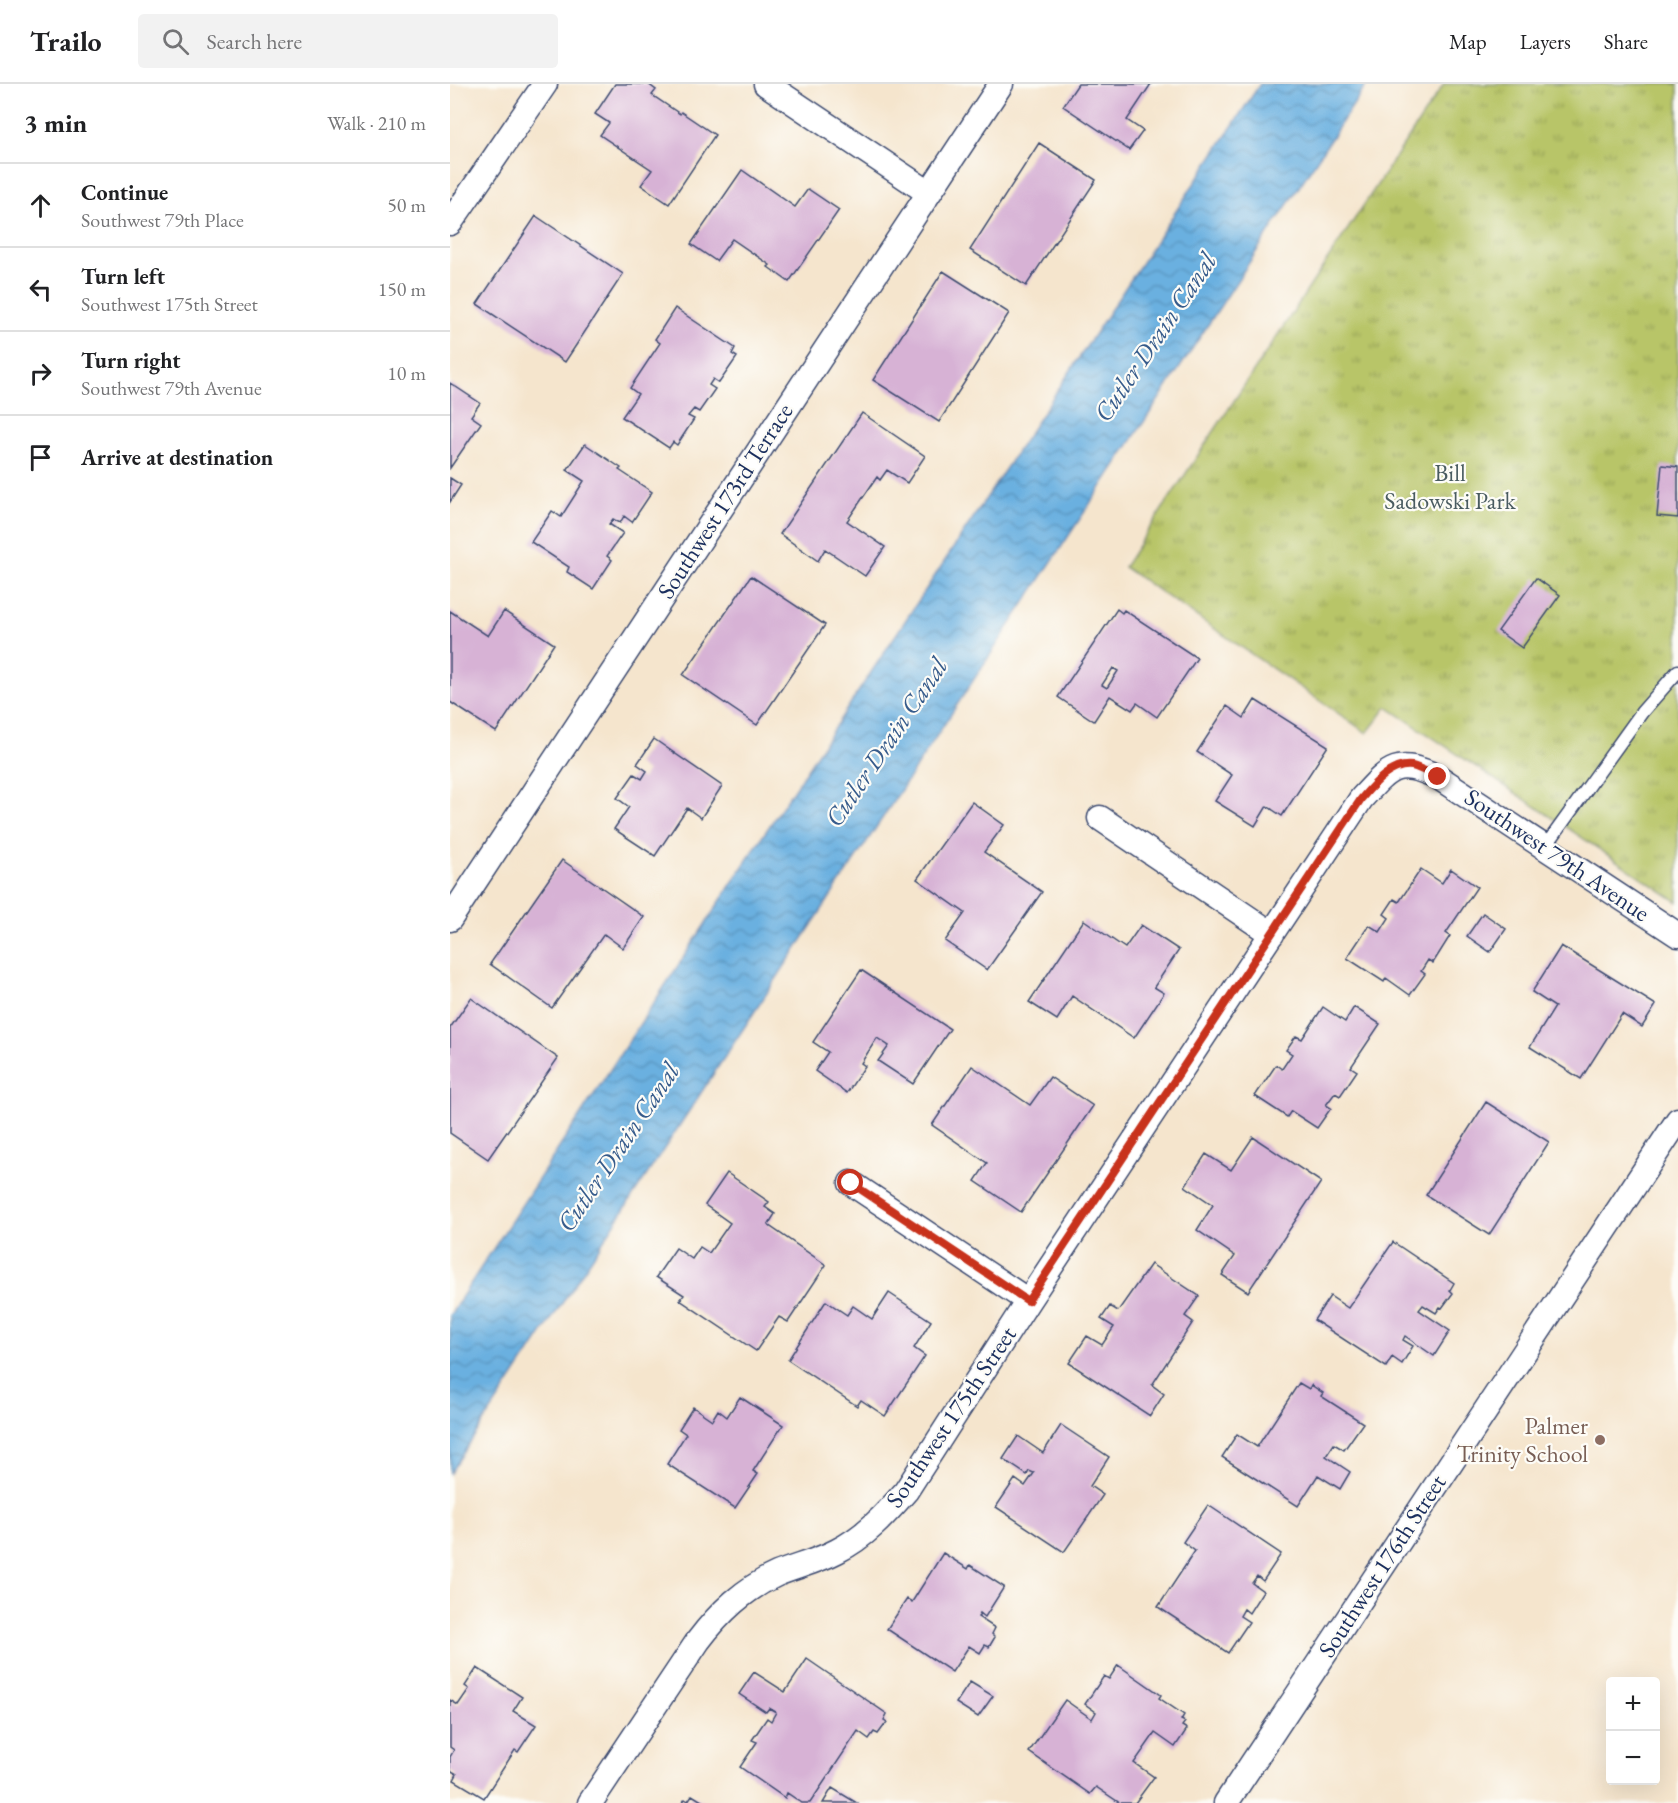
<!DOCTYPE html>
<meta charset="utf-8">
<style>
:root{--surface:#fff;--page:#f2f2f2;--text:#202124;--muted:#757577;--line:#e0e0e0}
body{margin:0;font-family:"EB Garamond",serif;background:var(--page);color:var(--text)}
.controls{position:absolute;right:18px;bottom:18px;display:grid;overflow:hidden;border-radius:6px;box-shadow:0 6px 24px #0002}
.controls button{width:54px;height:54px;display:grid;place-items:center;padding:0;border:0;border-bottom:2px solid var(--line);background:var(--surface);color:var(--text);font:30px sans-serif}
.stop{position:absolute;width:18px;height:18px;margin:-14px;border:4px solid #c8321e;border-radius:50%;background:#fff}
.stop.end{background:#c8321e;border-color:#fff;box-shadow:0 2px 6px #0008}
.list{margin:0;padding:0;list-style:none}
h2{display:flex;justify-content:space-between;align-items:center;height:78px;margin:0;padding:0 24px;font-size:26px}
h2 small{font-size:20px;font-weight:400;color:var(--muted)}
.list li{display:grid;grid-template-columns:39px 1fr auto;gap:18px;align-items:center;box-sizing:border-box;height:84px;padding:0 24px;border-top:2px solid var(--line)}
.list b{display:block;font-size:22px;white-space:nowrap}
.list p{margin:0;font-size:20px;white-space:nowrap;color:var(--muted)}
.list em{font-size:20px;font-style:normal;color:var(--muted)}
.icon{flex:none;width:33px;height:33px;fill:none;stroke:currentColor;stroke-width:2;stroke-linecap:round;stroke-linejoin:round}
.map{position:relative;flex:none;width:1228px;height:1719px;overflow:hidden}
header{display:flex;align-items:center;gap:36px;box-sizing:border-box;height:84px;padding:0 30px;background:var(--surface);border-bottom:2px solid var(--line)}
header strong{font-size:28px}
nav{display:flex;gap:33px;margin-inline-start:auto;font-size:21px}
.search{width:420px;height:54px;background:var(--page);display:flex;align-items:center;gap:15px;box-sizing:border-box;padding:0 21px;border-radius:6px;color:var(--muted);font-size:22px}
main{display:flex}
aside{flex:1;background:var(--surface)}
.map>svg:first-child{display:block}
.grass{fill:url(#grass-tufts);stroke:#6a7a62;stroke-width:1.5}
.water{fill:url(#water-waves);stroke:#42709f;stroke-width:1.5}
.building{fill:#d7b2d5;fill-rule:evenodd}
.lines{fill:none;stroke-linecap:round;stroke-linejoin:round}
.lane-casing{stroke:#3c4a6f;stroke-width:15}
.street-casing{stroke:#3c4a6f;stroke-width:27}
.lane{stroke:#fff;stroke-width:12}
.street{stroke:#fff;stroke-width:24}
.route{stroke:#c8321e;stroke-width:8}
.education-dot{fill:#8d6e63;stroke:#fdfcf7;stroke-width:2}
.labels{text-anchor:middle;stroke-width:4.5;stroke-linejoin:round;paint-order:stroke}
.park-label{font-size:24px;fill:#4a5c61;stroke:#fdfcf7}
.street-label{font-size:24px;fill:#1b2f5e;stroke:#fdfcf7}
.education-label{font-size:24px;fill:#785e54;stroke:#fdfcf7;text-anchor:end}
.water-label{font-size:26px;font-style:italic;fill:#375c8c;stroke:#fdfcf7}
</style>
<header>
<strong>Trailo</strong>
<div class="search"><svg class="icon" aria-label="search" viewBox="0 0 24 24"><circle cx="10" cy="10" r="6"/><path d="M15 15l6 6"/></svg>Search here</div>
<nav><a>Map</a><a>Layers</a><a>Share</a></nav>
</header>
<main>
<aside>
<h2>3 min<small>Walk · 210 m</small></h2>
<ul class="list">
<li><svg class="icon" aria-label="ahead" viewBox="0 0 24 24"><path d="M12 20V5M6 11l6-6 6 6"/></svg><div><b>Continue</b><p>Southwest 79th Place</p></div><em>50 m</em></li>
<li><svg class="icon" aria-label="left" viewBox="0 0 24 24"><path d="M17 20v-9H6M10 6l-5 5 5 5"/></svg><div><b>Turn left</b><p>Southwest 175th Street</p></div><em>150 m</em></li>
<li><svg class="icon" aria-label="right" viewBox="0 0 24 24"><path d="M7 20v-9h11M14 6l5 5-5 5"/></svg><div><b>Turn right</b><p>Southwest 79th Avenue</p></div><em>10 m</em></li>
<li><svg class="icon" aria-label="arrive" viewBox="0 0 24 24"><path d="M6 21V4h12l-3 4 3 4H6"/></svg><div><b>Arrive at destination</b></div></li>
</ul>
</aside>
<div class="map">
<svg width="1228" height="1719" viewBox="0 0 1228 1719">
<defs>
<pattern id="grass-tufts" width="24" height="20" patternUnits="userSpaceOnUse" patternTransform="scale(1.5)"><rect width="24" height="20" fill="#b8c567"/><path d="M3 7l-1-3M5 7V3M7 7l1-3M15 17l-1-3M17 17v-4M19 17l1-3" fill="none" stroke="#95a058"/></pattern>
<pattern id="water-waves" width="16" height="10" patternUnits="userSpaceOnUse" patternTransform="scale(1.5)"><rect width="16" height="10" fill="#6ab0e0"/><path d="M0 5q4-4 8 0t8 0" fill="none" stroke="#5690b9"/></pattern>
</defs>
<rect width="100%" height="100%" fill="#fdfcf7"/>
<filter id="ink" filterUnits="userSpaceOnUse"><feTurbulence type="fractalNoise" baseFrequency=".0167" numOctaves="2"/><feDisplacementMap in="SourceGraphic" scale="12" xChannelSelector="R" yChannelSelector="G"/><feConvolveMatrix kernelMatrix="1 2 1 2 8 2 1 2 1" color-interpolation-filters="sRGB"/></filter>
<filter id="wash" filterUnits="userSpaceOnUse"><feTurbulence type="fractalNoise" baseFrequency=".008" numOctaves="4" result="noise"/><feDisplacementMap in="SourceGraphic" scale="24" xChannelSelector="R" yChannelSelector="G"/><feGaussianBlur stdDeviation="1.35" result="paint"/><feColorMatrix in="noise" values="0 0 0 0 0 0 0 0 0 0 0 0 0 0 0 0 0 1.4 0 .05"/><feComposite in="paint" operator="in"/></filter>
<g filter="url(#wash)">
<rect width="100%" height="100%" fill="#f5e5cd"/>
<path class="grass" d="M994,0H1228V818L937,623L917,649L674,483Z"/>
<path class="water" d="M810,0H917L0,1389V1231L299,773Z"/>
<g id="blocks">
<path class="building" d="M165,0H198L206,6L202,11L230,30L231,28L265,51L219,120L191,101L202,86L150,51L159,39L145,30Z
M628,0H701L677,36L693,47L679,66L613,22Z
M589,59L646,96L576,202L520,166Z
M292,86L345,123L358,105L389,126L339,198L318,183L320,181L282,155L266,177L241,160Z
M86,132L173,190L115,278L27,220Z
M493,187L559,229L489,338L423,296Z
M225,224L285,264L282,270L287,273L269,299L263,295L259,301L265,305L249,328L244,325L238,332L244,335L227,361L223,358L219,364L172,333L188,310L180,304L210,259L205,255Z
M0,299L30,319L21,332L31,339L0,384Z
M412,329L475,372L457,399L437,386L430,396L427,393L397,437L435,463L415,492L375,465L368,477L330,450Z
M135,360L171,384L169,386L202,408L182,438L174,432L170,439L163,435L159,440L173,449L157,472L162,476L143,505L117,488L119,483L81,458L102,427L111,433L134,397L117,386Z
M1212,381L1228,383V434L1207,432Z
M0,394L11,401L0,418Z
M301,492L375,541L307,641L233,591Z
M1086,494L1110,511L1072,564L1048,547Z
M667,525L672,529L674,526L747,574L707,633L687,619L682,626L660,612L644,637L608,613ZM663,584L668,587L657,604L652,601Z
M0,527L38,552L54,527L104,560L46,648L0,618Z
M805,616L878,662L832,732L817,722L805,742L765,717L782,691L747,668L777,622L794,634Z
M204,655L272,702L251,734L237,724L205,772L164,745L179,723L167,714L184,690L192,695L197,687L187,680Z
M522,718L554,741L534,768L592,808L537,886L495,857L515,829L467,795Z
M112,776L194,833L173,864L154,850L102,924L40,880Z
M971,785L992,799L1001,785L1027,803L996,849L1000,852L983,879L978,876L971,887L975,890L960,911L936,894L934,898L897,874L919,841L930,848L939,834L934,830L944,815L949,818Z
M1033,829L1056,845L1040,868L1017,852Z
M634,836L675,864L691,841L729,866L704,903L714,909L684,954L622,912L607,936L579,918Z
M1111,862L1206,921L1192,943L1172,930L1131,995L1080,963L1105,923L1082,908Z
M411,886L500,945L463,1000L428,977L439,962L427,954L411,979L415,982L397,1009L365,987L378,968L363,958Z
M21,914L108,974L38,1075L0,1049V944Z
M873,923L895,938L904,923L930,940L901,983L907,987L890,1012L885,1009L876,1021L881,1024L867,1044L841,1027L837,1033L805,1012L826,981L832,985L842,970L836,966L846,952L852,955Z
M522,982L580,1021L600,993L643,1022L571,1128L525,1097L537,1079L482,1041Z
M1036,1018L1099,1058L1039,1151L976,1111Z
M803,1053L871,1098L798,1208L772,1191L785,1172L747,1146L763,1121L735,1102L756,1070L781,1086Z
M277,1089L319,1118L315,1123L325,1130L318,1141L376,1181L338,1238L329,1233L306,1267L230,1216L234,1211L206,1193L226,1164L242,1175L250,1163L259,1169L280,1139L255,1121Z
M943,1158L1004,1199L1000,1206L1003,1209L992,1224L990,1223L986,1229L973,1221L969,1226L1000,1247L984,1272L955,1252L953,1256L963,1262L952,1280L942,1273L936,1283L864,1236L880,1212L898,1224Z
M701,1180L749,1212L735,1232L743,1238L702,1301L714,1310L700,1332L619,1279L637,1252L652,1261L664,1243L651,1235L660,1222L668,1227Z
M439,1209L481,1237L464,1264L475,1272L435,1332L411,1316L407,1322L338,1276L376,1217L397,1231L403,1222L422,1235Z
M849,1299L859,1305L861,1301L873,1309L871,1312L913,1339L894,1366L884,1360L876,1372L900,1388L890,1405L868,1391L848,1422L772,1373L787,1350L807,1363Z
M290,1313L333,1341L303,1387L308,1390L285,1424L217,1380L236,1350L229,1345L243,1323L262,1336L268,1326L277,1333Z
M611,1341L659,1373L640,1402L653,1411L614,1468L546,1423L565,1395L575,1402L584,1389L579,1387L577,1391L553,1375L568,1352L593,1369Z
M758,1421L831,1470L813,1497L807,1492L802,1499L813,1507L799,1529L794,1525L790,1532L799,1538L778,1569L708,1523L745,1467L733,1458Z
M493,1469L518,1485L520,1481L554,1503L535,1533L530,1529L528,1533L545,1544L542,1550L545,1553L539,1563L535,1561L530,1569L519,1562L502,1588L437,1545L457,1515L462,1518Z
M357,1575L437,1630L434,1636L437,1638L428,1650L424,1648L419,1655L408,1647L360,1719H352L337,1709L335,1714L290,1683L307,1658L302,1656L317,1634L321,1637L326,1628L319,1624L316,1628L289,1610L304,1588L335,1608Z
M668,1581L711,1611L709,1614L734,1631L731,1636L735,1638L732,1642L737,1645L725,1663L705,1649L684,1679L704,1693L685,1719H670L646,1703L640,1710L579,1668L615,1616L642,1635L646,1628L635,1620L654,1592L659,1595Z
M27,1584L72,1613L63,1627L86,1641L68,1668L65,1666L34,1714L4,1696L7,1690L0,1686V1673L4,1666L0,1663V1616L8,1621L19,1605L15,1602Z
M520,1598L543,1612L528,1633L506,1619Z
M382,1704L407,1719H373Z
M242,1711L255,1719H232L235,1715L238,1717Z"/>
</g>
</g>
<g filter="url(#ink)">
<use href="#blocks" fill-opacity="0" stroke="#3c4a6f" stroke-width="1.5"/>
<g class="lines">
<defs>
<path id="lane" d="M1095,763L1192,628L1228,587"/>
<path id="street" d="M316,0L479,109
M0,139L95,0
M650,734L822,850
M0,835L551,0
M401,1099L578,1217
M140,1719L248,1557C270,1528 294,1505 327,1490C347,1482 368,1477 387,1467C415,1453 436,1430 456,1407L578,1217L911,715C940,683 947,674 988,693L1228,851
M776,1719L1228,1036"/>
</defs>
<use href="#lane" class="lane-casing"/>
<use href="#street" class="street-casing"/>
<use href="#lane" class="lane"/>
<use href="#street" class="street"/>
</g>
</g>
<g class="lines" filter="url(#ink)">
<path class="route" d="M401,1099L578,1217L911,715C923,701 941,679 962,682C971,684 980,690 988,693"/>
</g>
<circle class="education-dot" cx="1150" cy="1356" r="6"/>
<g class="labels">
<g class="park-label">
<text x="1000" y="397">Bill<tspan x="1000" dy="28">Sadowski Park</tspan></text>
</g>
<g class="street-label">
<text transform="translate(275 417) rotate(-57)" y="8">Southwest 173rd Terrace</text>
<text transform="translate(1107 771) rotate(34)" y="8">Southwest 79th Avenue</text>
<text transform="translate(501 1333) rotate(-56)" y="8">Southwest 175th Street</text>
<text transform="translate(932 1482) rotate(-57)" y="8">Southwest 176th Street</text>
</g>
<g class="education-label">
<text x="1138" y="1350">Palmer<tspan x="1138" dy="28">Trinity School</tspan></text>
</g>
<g class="water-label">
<text transform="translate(705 253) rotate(-56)" y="9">Cutler Drain Canal</text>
<text transform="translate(436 658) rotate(-56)" y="9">Cutler Drain Canal</text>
<text transform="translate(168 1063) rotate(-56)" y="9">Cutler Drain Canal</text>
</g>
</g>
</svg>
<div class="controls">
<button>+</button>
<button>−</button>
</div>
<div class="stop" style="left:401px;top:1099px"></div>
<div class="stop end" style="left:988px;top:693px"></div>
</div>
</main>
